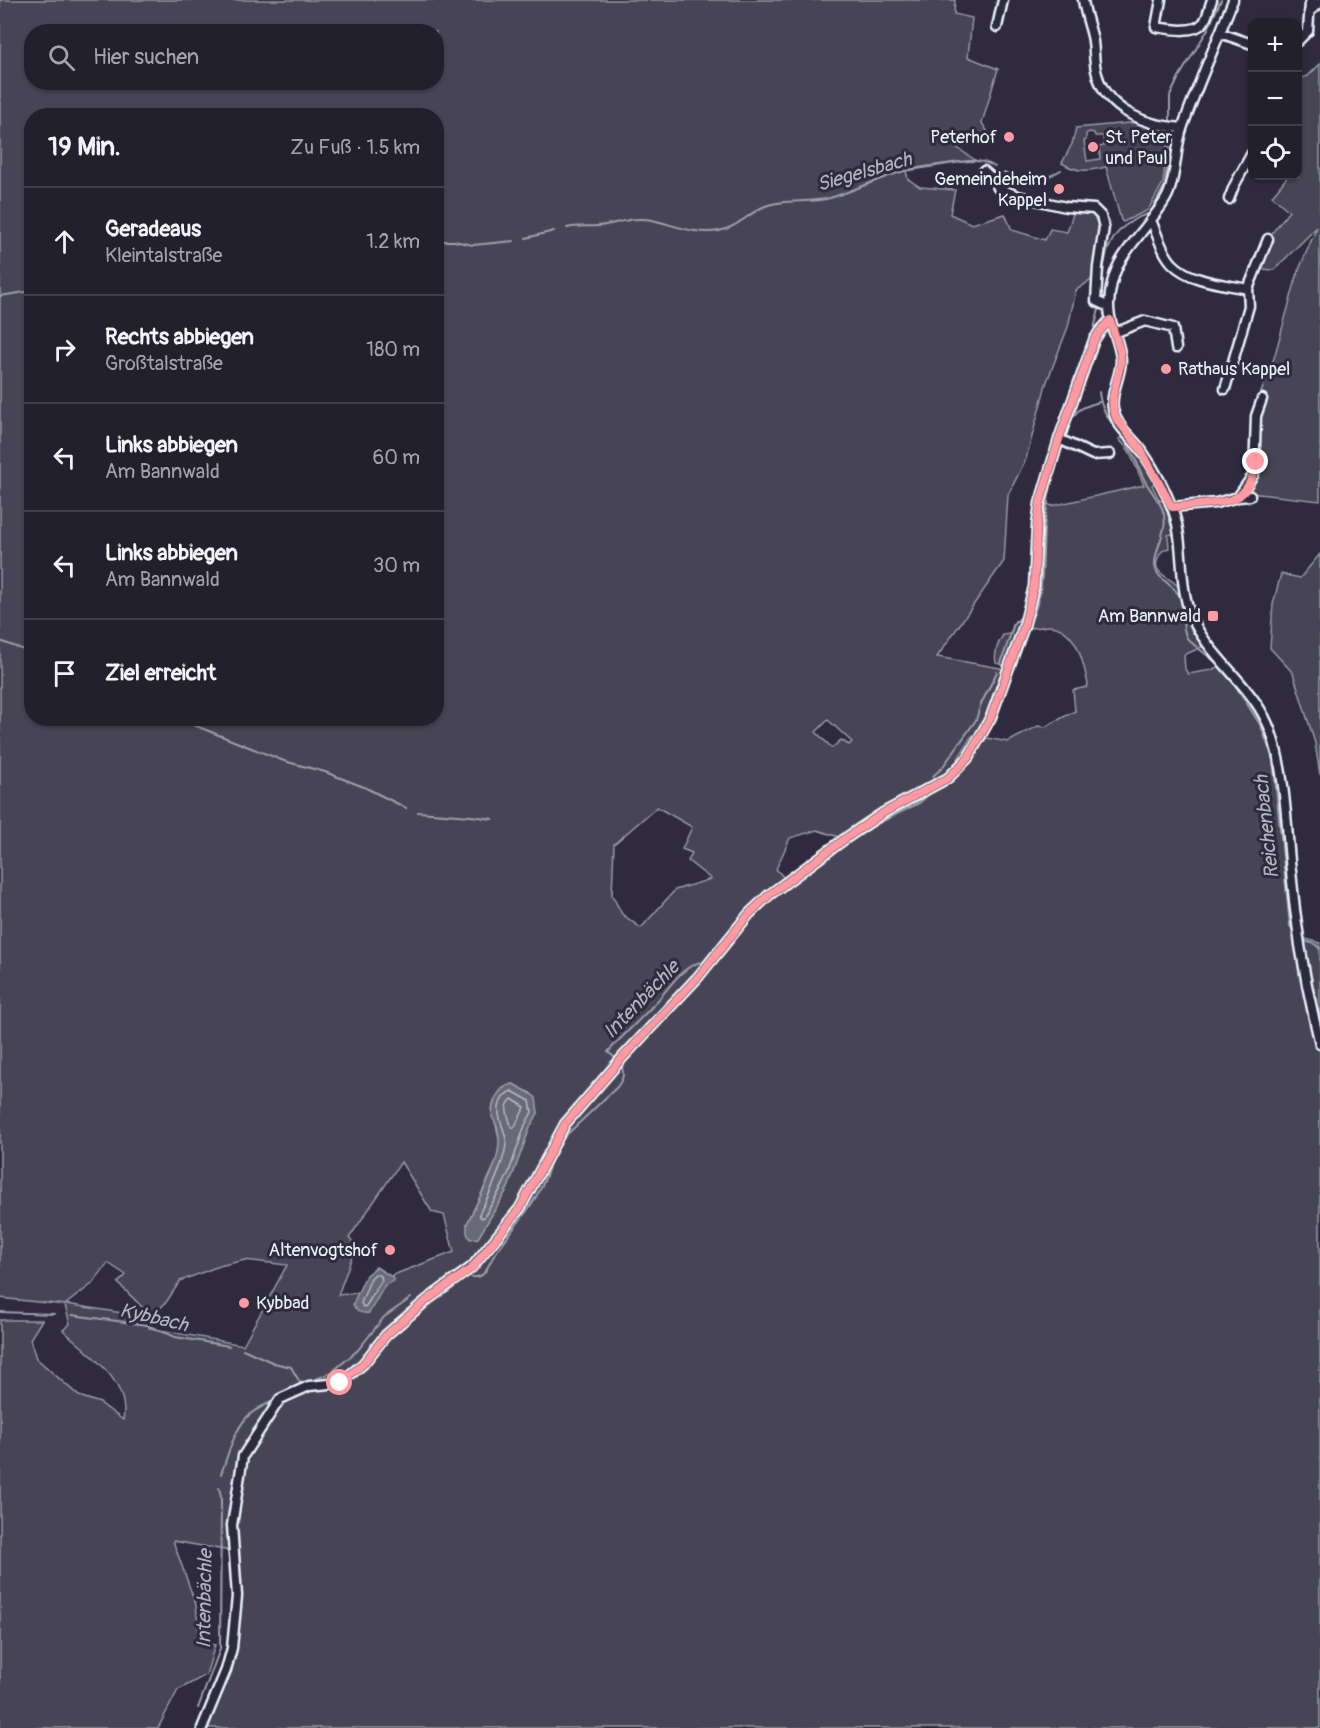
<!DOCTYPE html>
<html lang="de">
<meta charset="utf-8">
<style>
:root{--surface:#23202e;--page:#2f2d3a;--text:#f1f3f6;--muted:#a3a3aa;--line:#403e4a}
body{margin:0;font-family:Pangolin,sans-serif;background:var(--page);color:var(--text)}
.controls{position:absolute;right:18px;top:18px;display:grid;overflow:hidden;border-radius:12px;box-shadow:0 2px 4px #0004}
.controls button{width:54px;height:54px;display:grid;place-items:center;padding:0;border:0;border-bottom:2px solid var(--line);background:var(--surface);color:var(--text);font:30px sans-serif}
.stop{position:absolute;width:18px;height:18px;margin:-14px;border:4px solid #ff9aa2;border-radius:50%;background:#fff}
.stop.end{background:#ff9aa2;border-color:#fff;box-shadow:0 2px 6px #0008}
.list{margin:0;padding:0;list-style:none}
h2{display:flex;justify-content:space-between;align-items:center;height:78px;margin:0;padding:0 24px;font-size:26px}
h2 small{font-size:20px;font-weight:400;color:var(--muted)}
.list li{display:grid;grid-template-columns:39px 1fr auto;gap:18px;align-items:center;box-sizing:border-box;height:108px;padding:0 24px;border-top:2px solid var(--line)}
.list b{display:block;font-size:22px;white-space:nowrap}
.list p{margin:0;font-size:20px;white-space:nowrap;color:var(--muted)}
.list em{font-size:20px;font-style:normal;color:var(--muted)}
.icon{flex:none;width:33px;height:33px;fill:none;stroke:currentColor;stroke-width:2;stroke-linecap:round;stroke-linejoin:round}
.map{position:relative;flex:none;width:1320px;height:1728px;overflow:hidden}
.search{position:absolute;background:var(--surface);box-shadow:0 2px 4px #0004;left:24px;top:24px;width:420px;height:66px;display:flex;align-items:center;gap:15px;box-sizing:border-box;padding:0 21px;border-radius:24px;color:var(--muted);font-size:22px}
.panel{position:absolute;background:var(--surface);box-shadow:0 2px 4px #0004;left:24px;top:108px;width:420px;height:618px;border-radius:24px}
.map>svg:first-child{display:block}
.green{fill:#464455;stroke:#979aa6;stroke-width:1.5;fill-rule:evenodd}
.water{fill:#696978;stroke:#9c9fab;stroke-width:1.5}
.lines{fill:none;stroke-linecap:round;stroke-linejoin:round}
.shore{stroke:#b5bbc5;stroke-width:1.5}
.stream{stroke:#9c9fab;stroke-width:2}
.minor-casing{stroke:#e8f1f8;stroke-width:13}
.minor{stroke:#2f2a3d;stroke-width:8}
.route{stroke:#ff9aa2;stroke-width:8}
.poi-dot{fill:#ff9aa2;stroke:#2f2a3d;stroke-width:2}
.labels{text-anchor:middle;stroke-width:6;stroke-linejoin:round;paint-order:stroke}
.poi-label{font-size:18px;fill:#e8f1f8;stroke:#2f2a3d;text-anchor:end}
.water-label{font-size:20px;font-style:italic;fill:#afb4be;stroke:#2f2a3d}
</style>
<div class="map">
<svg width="1320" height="1728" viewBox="0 0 1320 1728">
<rect width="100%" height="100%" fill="#2f2a3d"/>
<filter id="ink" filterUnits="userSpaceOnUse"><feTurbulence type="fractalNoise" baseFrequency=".0167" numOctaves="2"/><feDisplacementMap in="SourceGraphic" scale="12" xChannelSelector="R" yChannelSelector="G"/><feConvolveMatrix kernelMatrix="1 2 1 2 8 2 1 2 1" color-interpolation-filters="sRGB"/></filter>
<g filter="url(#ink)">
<path class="green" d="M0,0H955L954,14L972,18L968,57L998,69L982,123L989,134L956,147L975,160L906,171L908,179L920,187L955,190L950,214L972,224L1005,214L1012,230L1045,240L1050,229L1067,232L1074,211L1095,212L1102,224L1093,279L1076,290L1068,327L1046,384L1026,459L1008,495L1004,561L937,657L1000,668L1005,671L990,715L980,731L971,737L952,769L934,781C938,781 945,782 949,781C966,776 976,748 987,738L1008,742L1038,726L1045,727L1075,711L1073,690L1087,687L1088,684C1083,663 1078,630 1051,626C1043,625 1035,630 1027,627L1043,502L1052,506L1144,485L1129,451L1119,439L1123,435L1138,452L1156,482L1152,485L1160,501L1163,500L1174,534L1168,535L1169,548C1164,549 1161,551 1159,556C1148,576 1176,577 1181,591C1183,597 1183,604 1184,610C1187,623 1196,635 1204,646L1184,655L1185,669L1188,674L1212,670L1220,665L1245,693L1262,719L1276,763L1296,945L1303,938L1320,943V1728H208L233,1661L236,1552L173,1541L196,1605L200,1644L215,1645L206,1675L178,1690L158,1728H0V1320H42L30,1339L36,1358L79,1396L100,1403L123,1420C131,1381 88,1354 63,1330L70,1324L65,1305L0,1298ZM32,32H436V82H32ZM32,116H436V718H32ZM828,720L852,742L849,745L841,740L832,748L816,732ZM657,807L692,827L682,849L692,853L688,861L711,879L675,890L641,928L622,914L612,895L614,844ZM817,830L839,837L845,843L785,879L776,869L790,838ZM513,1084L530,1093L538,1113L530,1127L508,1188L478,1237L467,1224L497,1160L500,1142L492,1109L494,1102L503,1088ZM401,1162L432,1212L444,1215L454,1252L393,1275L370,1292L338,1295L356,1246L349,1238ZM245,1260L287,1265L243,1345L149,1328L151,1318L167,1301L180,1281L219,1266ZM108,1263L126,1275L118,1283L144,1309L135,1315L66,1304L92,1284Z
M1320,64V501L1250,493L1260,466L1259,398L1274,358L1298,272L1317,227L1274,270L1260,269L1269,237L1289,211L1272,196L1288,176H1298V79L1308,76Z
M1140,122L1169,132L1163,183L1148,210L1123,222L1121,220L1106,167C1088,171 1078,173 1062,163L1072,144L1076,128ZM1089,132L1094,133L1095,136H1103L1104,146L1099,147L1100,159L1087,161L1084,141L1086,140V134Z
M1320,554V775L1315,743L1293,673L1270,648L1273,604L1281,574L1300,578Z
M1023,615L1007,666L996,663C994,654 998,643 1003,635L1010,634L1014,623Z"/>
<path class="water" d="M513,1084L530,1093L536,1098L538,1113L530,1127L508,1188L478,1238L470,1239L467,1233V1224C479,1195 514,1148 492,1117C492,1103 497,1087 513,1084Z
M376,1267L392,1277L394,1281L385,1285L369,1313C361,1314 356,1312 353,1304L366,1275Z"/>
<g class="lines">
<path class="shore" d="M512,1091L530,1101L532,1112L525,1125L509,1172L503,1185L484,1217L481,1218L479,1214C488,1198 507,1157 506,1140C505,1130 497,1117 499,1108C500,1100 505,1093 512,1091Z
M512,1099L525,1107L514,1128L511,1126C509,1116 502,1108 512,1099Z
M375,1274L381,1276L382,1280L366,1306L363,1307L361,1303L371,1278Z"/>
<path class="stream" d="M1170,123V96L1179,77L1208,29L1221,0
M1004,173C1029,185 1037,184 1061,170
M567,228C578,225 587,227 598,226C616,224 634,216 652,220C674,225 695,235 719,231C736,228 747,215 763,207C783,198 808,204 830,198C853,191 875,180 898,173C915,167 934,166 952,163C968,161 981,158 995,167
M526,238L554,231
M436,241H454L473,245L514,241
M1100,293C1104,265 1104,237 1132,221C1137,217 1144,216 1150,213L1165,185L1171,132
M0,296L32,291
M1093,333L1099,309
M1099,392C1101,417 1121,431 1132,452C1137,461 1140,472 1145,481C1150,490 1158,499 1162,508C1171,530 1154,545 1155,566C1156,579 1174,584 1180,597C1185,610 1180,625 1187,638C1189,642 1209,656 1214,661
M1066,432C1074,411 1078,408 1099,402
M1028,620H1031C1045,592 1042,559 1044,528C1047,504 1051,478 1060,455
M0,641L32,653
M1001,663L1015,621H1023
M1219,666L1234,683L1261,726L1273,759L1290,926L1296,933
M176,718L284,761L325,772L364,787L406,808
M936,781L933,776L942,768L976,720L980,706L997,672
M418,812L471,816L493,819
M865,830L919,803L939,786
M764,905L804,874
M1301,940L1315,944L1320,949
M614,1057L608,1052C624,1034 642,1018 658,1000C671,985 680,969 700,962
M560,1141L617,1087C623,1079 625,1074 621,1065
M466,1275C472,1277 478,1279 483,1274C488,1269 491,1259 495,1254C517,1221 542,1200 551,1159
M429,1292L454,1275
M0,1312L54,1314
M72,1315L147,1325L175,1337L229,1346
M243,1349L274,1363L291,1367L302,1386
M310,1382L332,1372L358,1350L384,1317L411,1298
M221,1474C228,1455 233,1433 247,1417C254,1409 266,1405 275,1400
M198,1708L220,1649L221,1497L219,1488"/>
<defs>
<path id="minor" d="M1083,0C1085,13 1089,24 1092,36C1095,48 1093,62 1097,74C1107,111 1147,126 1182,128
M1161,0L1156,27C1170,29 1193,34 1203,23C1208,18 1209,6 1212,0
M1233,0C1217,42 1198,83 1183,126C1175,147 1177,171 1169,192C1166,201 1159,209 1154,216C1130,249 1111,261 1109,305C1108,324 1120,341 1121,360C1121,377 1110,392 1113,409C1116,427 1132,437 1142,451C1153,467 1164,487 1171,505C1186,540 1177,581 1191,616C1210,660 1255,686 1271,732C1286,776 1286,825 1291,871C1296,930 1306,987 1320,1044
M1309,12L1320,3
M997,27L1003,0
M1220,33L1252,44
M1298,41L1308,31L1310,3L1313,0
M984,171L995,181L998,188L1018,196L1066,207L1094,209L1101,216L1104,227L1098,267L1096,301L1109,307
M1229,199L1234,186L1252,153
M1151,220C1157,234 1162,252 1172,263C1190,282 1224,284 1248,289
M1114,333L1145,321L1173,328L1176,348
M1225,389L1249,306L1248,289L1268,239
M1059,439L1093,455L1110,454
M1238,497L1254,474L1256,416L1262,399
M1172,507L1216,503L1238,497L1250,496
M202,1728L226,1670L232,1648L237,1596L232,1525L243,1456L280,1399L309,1386L340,1383L363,1364L386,1335L427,1300L472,1267L520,1208L565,1124L623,1057L698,977L749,914L769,895L846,838L883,813L948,778L968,758L991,717L1024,626L1034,586L1037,525L1040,503L1059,439L1094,340L1100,331L1110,320"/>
</defs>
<use href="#minor" class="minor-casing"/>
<use href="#minor" class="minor"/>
</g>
</g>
<g class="lines" filter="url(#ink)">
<path class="route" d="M340,1383L363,1364L386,1335L427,1300L472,1268L520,1208L565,1124L623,1057L698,977L749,914L769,895L846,838L883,813L948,778L968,758L991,717L1024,626L1034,586L1037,525L1040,503L1059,439L1094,340L1100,331L1110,320L1120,351L1121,362L1113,396V409L1116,418L1141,450L1172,507C1187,506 1228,504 1239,496C1249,488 1254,474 1256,462"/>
</g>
<g class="poi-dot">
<circle cx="1009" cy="137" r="6"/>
<circle cx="1093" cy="147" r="6"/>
<circle cx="1059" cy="189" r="6"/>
<circle cx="1166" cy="369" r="6"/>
<rect x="1207" y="610" width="12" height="12" rx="3"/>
<circle cx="390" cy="1250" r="6"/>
<circle cx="244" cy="1303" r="6"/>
</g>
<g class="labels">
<g class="poi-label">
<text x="997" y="143">Peterhof</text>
<text x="1105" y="143" text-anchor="start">St. Peter<tspan x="1105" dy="21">und Paul</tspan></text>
<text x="1047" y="185">Gemeindeheim<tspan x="1047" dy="21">Kappel</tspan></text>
<text x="1178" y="375" text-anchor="start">Rathaus Kappel</text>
<text x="1201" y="622">Am Bannwald</text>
<text x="378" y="1256">Altenvogtshof</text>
<text x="256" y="1309" text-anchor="start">Kybbad</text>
</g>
<g class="water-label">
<text transform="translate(864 171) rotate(-16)" y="7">Siegelsbach</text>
<text transform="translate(1266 827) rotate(-96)" y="7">Reichenbach</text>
<text transform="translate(641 999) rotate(-46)" y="7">Intenbächle</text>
<text transform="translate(154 1317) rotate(13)" y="7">Kybbach</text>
<text transform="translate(204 1599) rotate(-89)" y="7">Intenbächle</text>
</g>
</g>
</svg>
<div class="controls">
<button>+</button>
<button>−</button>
<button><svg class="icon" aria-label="locate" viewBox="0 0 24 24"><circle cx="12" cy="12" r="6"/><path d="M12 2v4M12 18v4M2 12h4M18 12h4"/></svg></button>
</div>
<div class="stop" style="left:340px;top:1383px"></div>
<div class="stop end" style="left:1256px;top:462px"></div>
<div class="search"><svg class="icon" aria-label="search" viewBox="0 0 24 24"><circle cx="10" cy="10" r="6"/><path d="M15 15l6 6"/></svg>Hier suchen</div>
<section class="panel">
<h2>19 Min.<small>Zu Fuß · 1.5 km</small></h2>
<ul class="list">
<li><svg class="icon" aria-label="ahead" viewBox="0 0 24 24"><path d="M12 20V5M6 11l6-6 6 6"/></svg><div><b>Geradeaus</b><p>Kleintalstraße</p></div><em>1.2 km</em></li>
<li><svg class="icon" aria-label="right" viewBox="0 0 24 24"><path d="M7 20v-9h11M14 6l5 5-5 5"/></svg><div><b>Rechts abbiegen</b><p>Großtalstraße</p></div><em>180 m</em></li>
<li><svg class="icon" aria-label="left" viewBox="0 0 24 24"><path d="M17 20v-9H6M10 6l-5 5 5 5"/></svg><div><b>Links abbiegen</b><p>Am Bannwald</p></div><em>60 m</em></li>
<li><svg class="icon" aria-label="left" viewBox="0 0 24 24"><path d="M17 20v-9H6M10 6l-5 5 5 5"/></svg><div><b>Links abbiegen</b><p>Am Bannwald</p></div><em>30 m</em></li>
<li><svg class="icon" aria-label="arrive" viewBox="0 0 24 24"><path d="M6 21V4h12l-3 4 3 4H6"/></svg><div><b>Ziel erreicht</b></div></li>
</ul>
</section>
</div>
